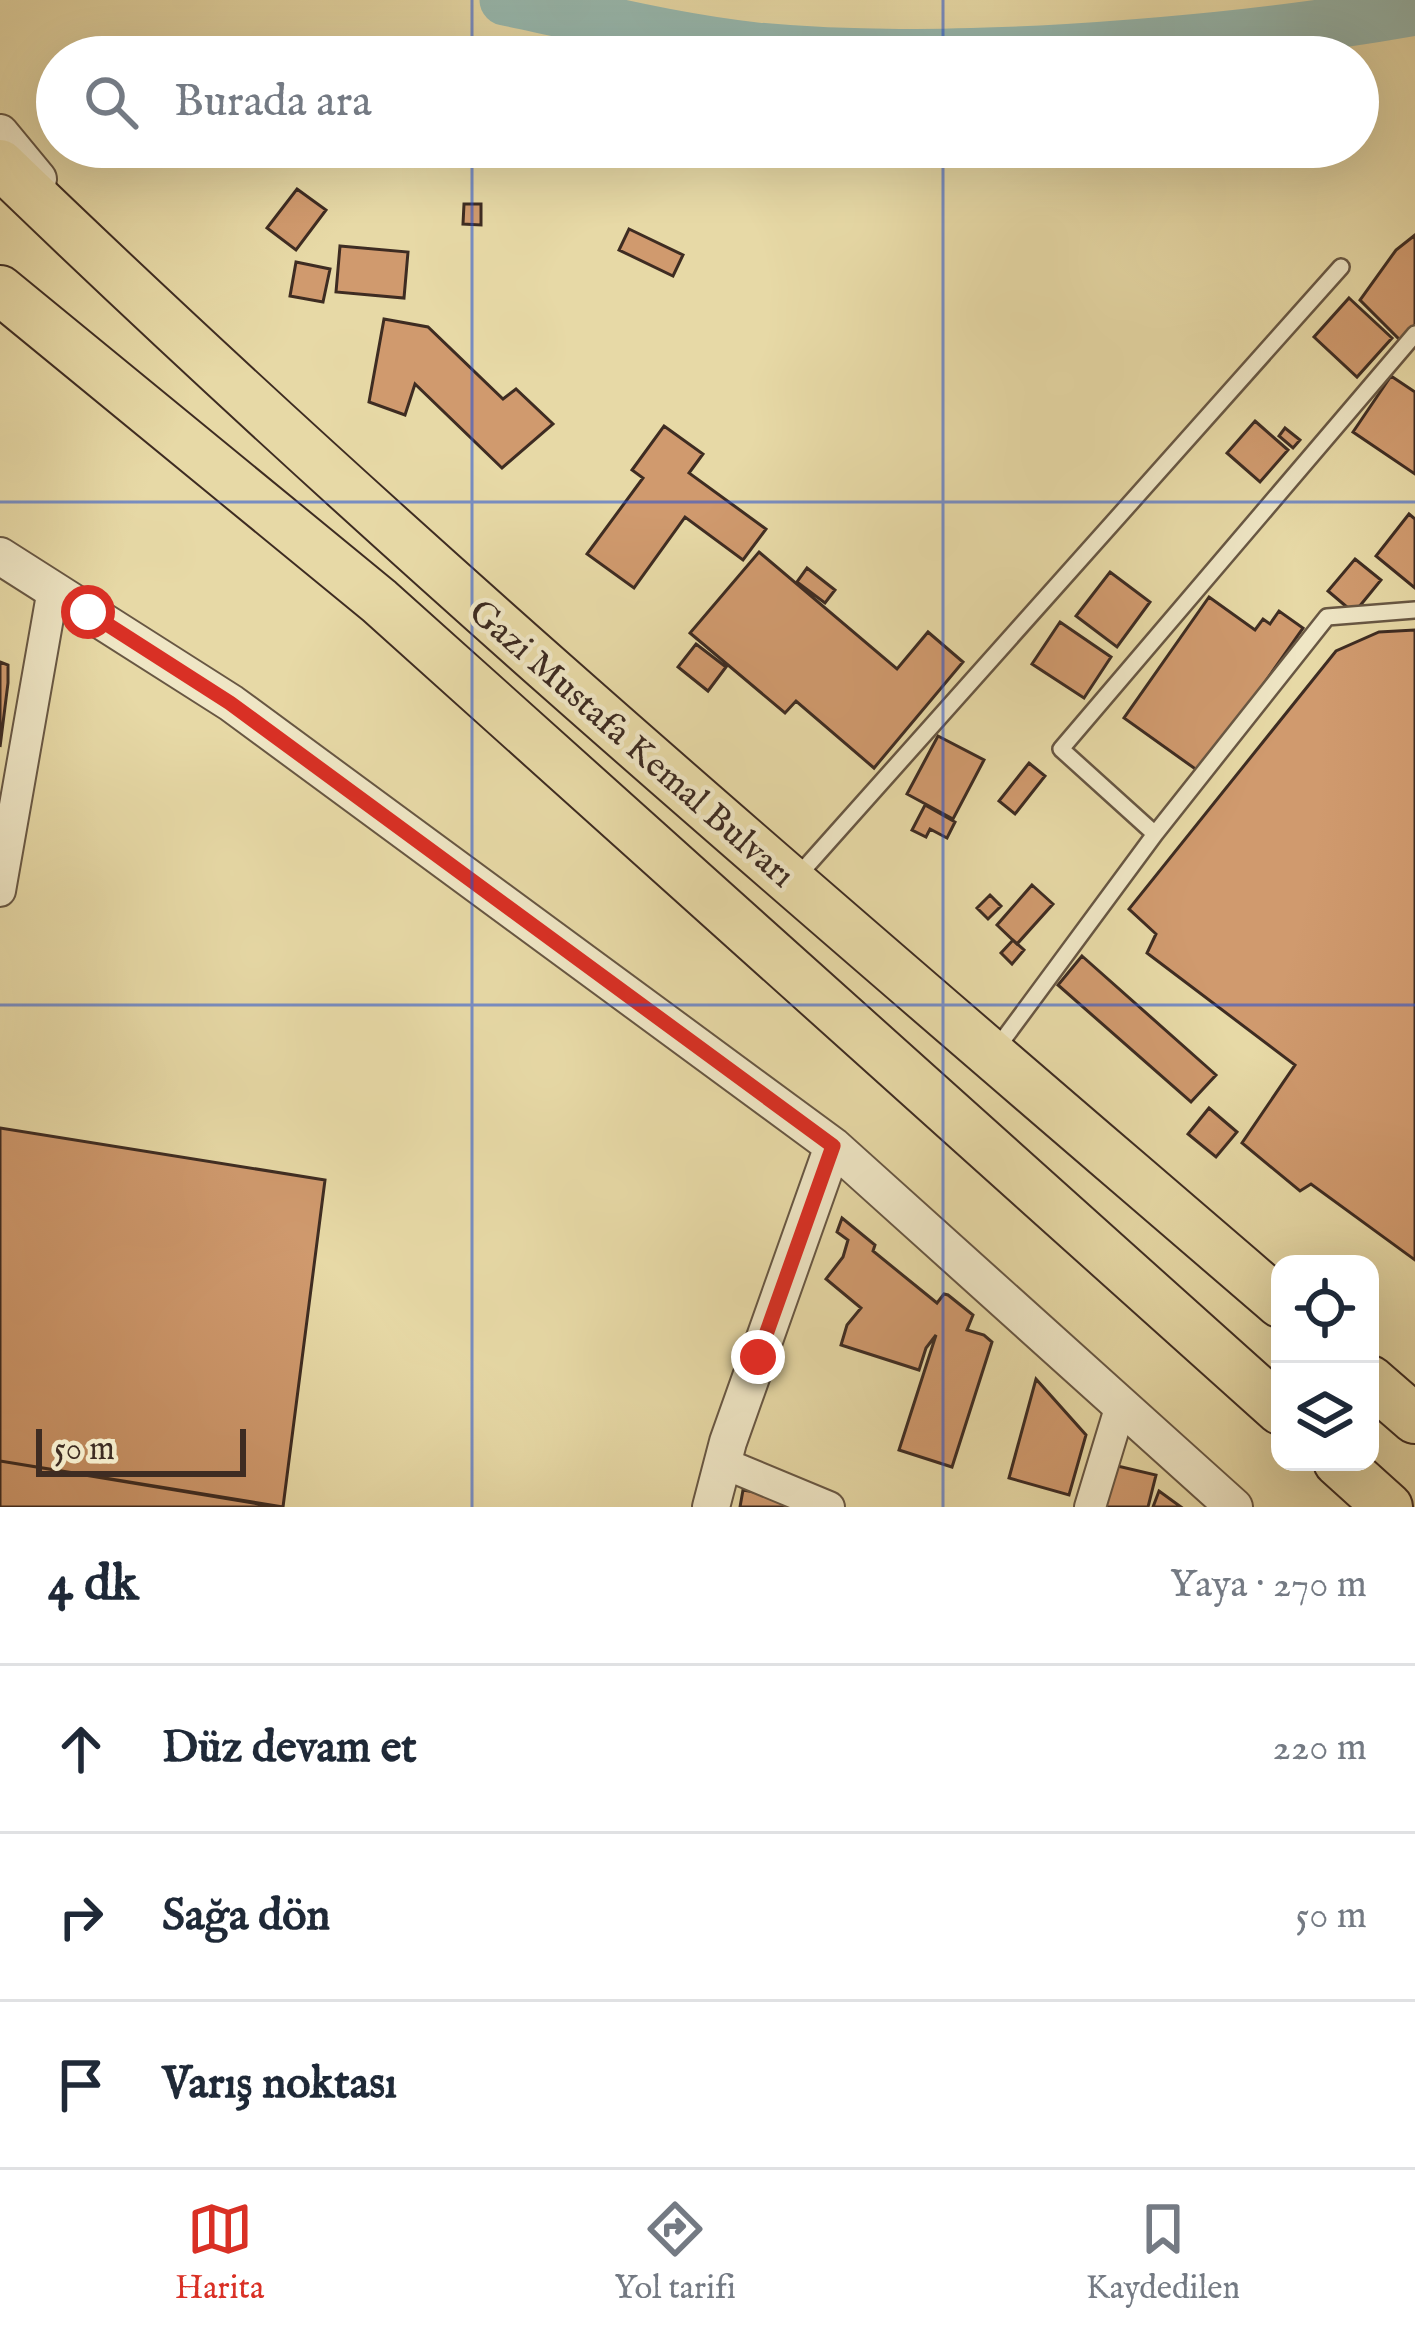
<!DOCTYPE html>
<html lang="tr">
<meta charset="utf-8">
<style>
:root{--surface:#fff;--page:#f2f2f3;--text:#1f2937;--muted:#747a83;--line:#e0e1e3;--accent:#d93025}
body{margin:0;font-family:"IM FELL English",serif;background:var(--page);color:var(--text)}
.controls{position:absolute;right:36px;bottom:36px;display:grid;overflow:hidden;border-radius:24px;box-shadow:0 12px 48px #0002}
.controls button{width:108px;height:108px;display:grid;place-items:center;padding:0;border:0;border-bottom:3px solid var(--line);background:var(--surface);color:var(--text);font:60px sans-serif}
.scale{position:absolute;left:36px;bottom:30px;width:210px;box-sizing:border-box;padding-left:12px;border:6px solid #3e2c22;border-top:0;font-size:33px;line-height:42px;white-space:nowrap;color:#3e2c22;-webkit-text-stroke:9px #efe6c5;paint-order:stroke}
.stop{position:absolute;width:36px;height:36px;margin:-27px;border:9px solid #d93025;border-radius:50%;background:#fff}
.stop.end{background:#d93025;border-color:#fff;box-shadow:0 3px 12px #0008}
.list{margin:0;padding:0;list-style:none}
h2{display:flex;justify-content:space-between;align-items:center;height:156px;margin:0;padding:0 48px;font-size:51px}
h2 small{font-size:39px;font-weight:400;color:var(--muted)}
.list li{display:grid;grid-template-columns:78px 1fr auto;gap:36px;align-items:center;box-sizing:border-box;height:168px;padding:0 48px;border-top:3px solid var(--line)}
.list b{display:block;font-size:45px;white-space:nowrap}
.list em{font-size:39px;font-style:normal;color:var(--muted)}
.icon{flex:none;width:66px;height:66px;fill:none;stroke:currentColor;stroke-width:2;stroke-linecap:round;stroke-linejoin:round}
.map{position:relative;flex:none;width:1415px;height:1507px;overflow:hidden}
.search{position:absolute;background:var(--surface);box-shadow:0 12px 48px #0002;left:36px;right:36px;top:36px;height:132px;display:flex;align-items:center;gap:30px;box-sizing:border-box;padding:0 42px;border-radius:66px;color:var(--muted);font-size:45px}
.sheet{height:660px;background:var(--surface)}
nav{display:flex;justify-content:space-around;align-items:center;box-sizing:border-box;height:168px;border-top:3px solid var(--line);background:var(--surface);font-size:33px;color:var(--muted)}
nav a{display:grid;justify-items:center;gap:6px}
nav .on{color:var(--accent)}
.map>svg:first-child{display:block}
.lines{fill:none;stroke-linecap:round;stroke-linejoin:round}
.river{stroke:#98b9af;stroke-width:51}
.building{fill:#d09a6e;stroke:#3e2c22;stroke-width:3}
.service-casing{stroke:#685743;stroke-width:20}
.minor-casing{stroke:#685743;stroke-width:34}
.tertiary-casing{stroke:#685743;stroke-width:40}
.trunk-casing{stroke:#3e2c22;stroke-width:52}
.service{stroke:#efe6c5;stroke-width:15}
.minor{stroke:#efe6c5;stroke-width:30}
.tertiary{stroke:#efe6c5;stroke-width:36}
.trunk{stroke:#e7d9a6;stroke-width:48}
.route{stroke:#d93025;stroke-width:15}
.grid{fill:none;stroke:#1d4ed8;stroke-width:3;stroke-opacity:0.55}
.labels{text-anchor:middle;stroke-width:9;stroke-linejoin:round;paint-order:stroke}
.street-label{font-size:36px;fill:#3e2c22;stroke:#efe6c5}
</style>
<div class="map">
<svg width="1415" height="1507" viewBox="0 0 1415 1507">
<rect width="100%" height="100%" fill="#e7d9a6"/>
<filter id="stains"><feTurbulence type="fractalNoise" baseFrequency=".00167" numOctaves="4"/><feColorMatrix values="0 0 0 0 .2 0 0 0 0 .09 0 0 0 0 .02 0 0 0 .5 -.17"/></filter>
<radialGradient id="worn" r=".72"><stop offset=".6" stop-color="#630" stop-opacity="0"/><stop offset="1" stop-color="#630" stop-opacity=".3"/></radialGradient>
<g class="lines">
<path class="river" d="M505,0C589,17 672,39 757,48C852,57 946,55 1041,51C1166,44 1292,32 1415,10"/>
</g>
<path class="building" d="M297,189L326,210L296,250L267,228Z
M464,204H481V225L463,224Z
M629,229L683,255L673,276L619,250Z
M1415,235V325L1401,341L1360,300L1396,250Z
M340,246L408,252L404,298L336,292Z
M296,262L330,269L323,302L290,296Z
M1349,298L1392,338L1357,377L1314,337Z
M384,319L428,327L503,399L516,389L553,424L502,468L415,384L405,415L369,402Z
M1391,376L1415,392V474L1353,432Z
M1255,421L1288,450L1260,482L1227,453Z
M664,426L703,454L689,473L766,529L743,560L685,517L634,588L587,554L643,478L632,470Z
M1285,428L1300,440L1293,448L1279,436Z
M1409,514L1415,519V588L1376,556Z
M759,552L897,669L928,632L963,662L874,768L796,701L785,713L690,633Z
M1355,559L1381,580L1354,613L1328,591Z
M807,568L835,590L825,603L797,582Z
M1110,572L1150,602L1117,647L1076,616Z
M1209,597L1255,630L1263,619L1270,624L1279,611L1303,628L1201,773L1124,718Z
M1060,622L1111,657L1084,698L1032,664Z
M1415,630V1260L1311,1184L1300,1191L1242,1143L1295,1065L1147,953L1156,934L1129,909L1336,651L1379,632Z
M696,644L726,667L708,691L678,667Z
M0,662L8,665V683L0,747Z
M938,736L984,760L953,819L907,794Z
M1029,763L1045,776L1015,814L999,801Z
M925,805L955,822L947,838L930,829L926,837L912,830Z
M1032,885L1053,904L1017,944L997,925Z
M990,895L1001,906L988,919L977,908Z
M1013,940L1024,950L1012,964L1001,953Z
M1082,956L1216,1075L1191,1102L1058,985Z
M1209,1108L1237,1132L1216,1157L1188,1134Z
M0,1128L325,1180L283,1507L0,1461Z
M842,1218L875,1245L873,1251L937,1303L944,1294L948,1295L973,1315L967,1330L984,1335L992,1342L952,1467L899,1450L936,1335L926,1348L919,1370L841,1345L847,1325L861,1308L826,1279L843,1257L848,1240L837,1232Z
M1036,1379L1086,1435L1069,1495L1009,1478Z
M0,1461L277,1507H0Z
M1109,1464L1156,1475L1148,1507H1097Z
M743,1490L794,1499L792,1507H740Z
M1159,1491L1181,1507H1153Z"/>
<g class="lines">
<defs>
<path id="service" d="M1155,834L1061,749L1415,334
M796,878L1341,267
M994,1052L1155,834L1327,617L1415,610"/>
<path id="minor" d="M0,891L53,589
M723,1463L829,1507
M1090,1507L1121,1405"/>
<path id="tertiary" d="M0,133L38,179
M0,556L231,703L833,1146L1234,1507
M711,1507L728,1442L833,1146"/>
<path id="trunk" d="M0,164C411,561 847,930 1280,1303
M0,290L379,601L1280,1410
M1370,1380L1415,1419
M1338,1462L1388,1507"/>
</defs>
<use href="#service" class="service-casing"/>
<use href="#minor" class="minor-casing"/>
<use href="#tertiary" class="tertiary-casing"/>
<use href="#trunk" class="trunk-casing"/>
<use href="#service" class="service"/>
<use href="#minor" class="minor"/>
<use href="#tertiary" class="tertiary"/>
<use href="#trunk" class="trunk"/>
</g>
<g class="lines">
<path class="route" d="M88,612L230,703L833,1146L758,1357"/>
</g>
<path class="grid" d="M472,0V57M943,0V57M472,147V1507M943,147V1507M0,502H1415M0,1005H1415"/>
<g class="labels">
<g class="street-label">
<text transform="translate(633 742) rotate(41)" y="13">Gazi Mustafa Kemal Bulvarı</text>
</g>
</g>
<rect width="100%" height="100%" filter="url(#stains)"/>
<rect width="100%" height="100%" fill="url(#worn)"/>
</svg>
<div class="controls">
<button><svg class="icon" aria-label="locate" viewBox="0 0 24 24"><circle cx="12" cy="12" r="6"/><path d="M12 2v4M12 18v4M2 12h4M18 12h4"/></svg></button>
<button><svg class="icon" aria-label="layers" viewBox="0 0 24 24"><path d="M12 4l9 5-9 5-9-5zM3 14l9 5 9-5"/></svg></button>
</div>
<div class="scale">50 m</div>
<div class="stop" style="left:88px;top:612px"></div>
<div class="stop end" style="left:758px;top:1357px"></div>
<div class="search"><svg class="icon" aria-label="search" viewBox="0 0 24 24"><circle cx="10" cy="10" r="6"/><path d="M15 15l6 6"/></svg>Burada ara</div>
</div>
<section class="sheet">
<h2>4 dk<small>Yaya · 270 m</small></h2>
<ul class="list">
<li><svg class="icon" aria-label="ahead" viewBox="0 0 24 24"><path d="M12 20V5M6 11l6-6 6 6"/></svg><div><b>Düz devam et</b></div><em>220 m</em></li>
<li><svg class="icon" aria-label="right" viewBox="0 0 24 24"><path d="M7 20v-9h11M14 6l5 5-5 5"/></svg><div><b>Sağa dön</b></div><em>50 m</em></li>
<li><svg class="icon" aria-label="arrive" viewBox="0 0 24 24"><path d="M6 21V4h12l-3 4 3 4H6"/></svg><div><b>Varış noktası</b></div></li>
</ul>
</section>
<nav>
<a class="on"><svg class="icon" aria-label="map" viewBox="0 0 24 24"><path d="M3 6l6-2 6 2 6-2v14l-6 2-6-2-6 2zM9 4v14M15 6v14"/></svg>Harita</a>
<a><svg class="icon" aria-label="directions" viewBox="0 0 24 24"><path d="M12 3l9 9-9 9-9-9zM9 14v-3h6M13 9l2 2-2 2"/></svg>Yol tarifi</a>
<a><svg class="icon" aria-label="saved" viewBox="0 0 24 24"><path d="M7 4h10v16l-5-4-5 4z"/></svg>Kaydedilen</a>
</nav>
